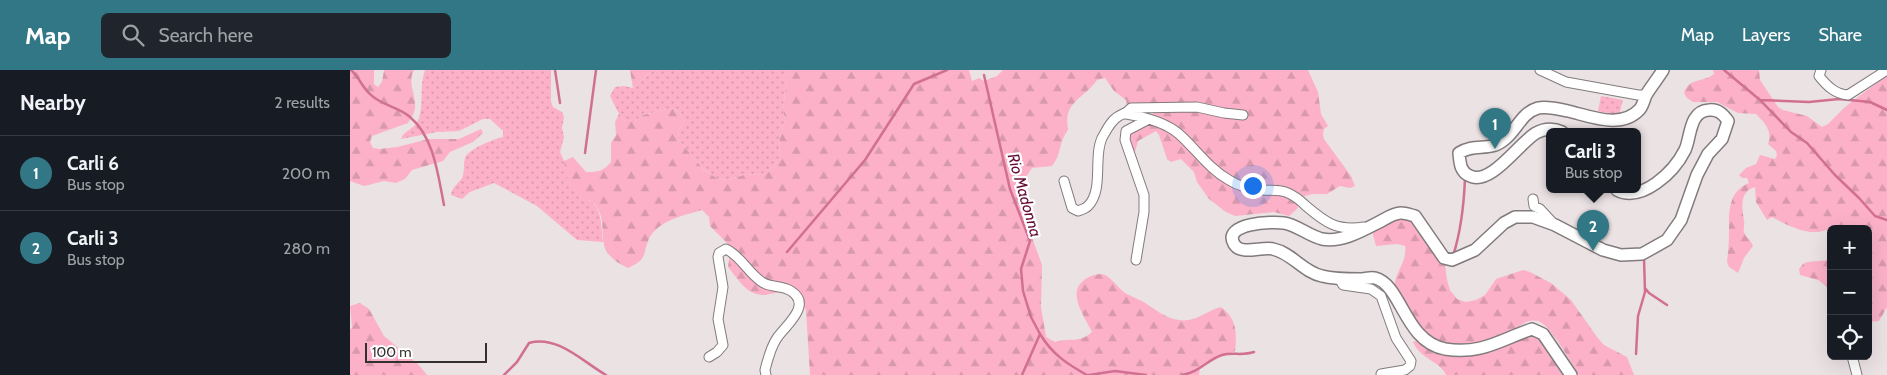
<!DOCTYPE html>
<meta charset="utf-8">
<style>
:root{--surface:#171b24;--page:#20242c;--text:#f1f3f6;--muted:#9ea1a6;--line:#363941;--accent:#327785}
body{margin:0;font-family:Cabin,sans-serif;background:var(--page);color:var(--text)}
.controls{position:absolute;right:15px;bottom:15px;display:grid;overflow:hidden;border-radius:8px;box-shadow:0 5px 20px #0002}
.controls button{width:45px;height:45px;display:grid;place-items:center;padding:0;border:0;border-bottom:1px solid var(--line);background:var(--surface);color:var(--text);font:25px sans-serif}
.scale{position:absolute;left:15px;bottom:12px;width:122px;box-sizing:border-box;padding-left:5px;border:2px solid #333030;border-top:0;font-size:14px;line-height:18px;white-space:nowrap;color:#333030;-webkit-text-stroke:4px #fff;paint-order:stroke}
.you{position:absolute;left:902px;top:115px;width:18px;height:18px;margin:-12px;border:4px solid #fff;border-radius:50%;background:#1a73e8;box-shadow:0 0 0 8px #1a73e833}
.badge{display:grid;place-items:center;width:32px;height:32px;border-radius:50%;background:var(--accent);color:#fff;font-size:16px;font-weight:700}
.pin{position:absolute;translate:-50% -41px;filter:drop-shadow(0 1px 2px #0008)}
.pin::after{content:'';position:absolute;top:26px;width:18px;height:15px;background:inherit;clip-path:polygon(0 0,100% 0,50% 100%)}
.popup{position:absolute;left:1196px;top:58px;width:95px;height:65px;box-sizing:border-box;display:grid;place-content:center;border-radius:8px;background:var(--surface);filter:drop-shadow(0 1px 4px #0005);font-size:16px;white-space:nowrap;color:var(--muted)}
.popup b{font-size:19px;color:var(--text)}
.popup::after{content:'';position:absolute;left:50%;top:100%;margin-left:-10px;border:10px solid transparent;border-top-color:var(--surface)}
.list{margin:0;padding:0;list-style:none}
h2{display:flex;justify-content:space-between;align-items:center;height:65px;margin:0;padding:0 20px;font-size:21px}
h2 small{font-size:16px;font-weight:400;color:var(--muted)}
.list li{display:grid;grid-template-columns:32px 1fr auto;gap:15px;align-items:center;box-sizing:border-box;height:75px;padding:0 20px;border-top:1px solid var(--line)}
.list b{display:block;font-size:19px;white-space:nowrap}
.list p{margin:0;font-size:16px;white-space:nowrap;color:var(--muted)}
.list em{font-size:16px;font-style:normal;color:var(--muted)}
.icon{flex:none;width:28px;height:28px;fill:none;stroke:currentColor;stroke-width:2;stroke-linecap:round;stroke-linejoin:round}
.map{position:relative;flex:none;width:1537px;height:305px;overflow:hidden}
header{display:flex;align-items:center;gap:30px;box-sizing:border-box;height:70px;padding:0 25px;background:var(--accent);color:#fff}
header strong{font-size:24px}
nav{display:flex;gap:28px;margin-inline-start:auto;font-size:18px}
.search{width:350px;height:45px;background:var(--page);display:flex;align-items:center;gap:12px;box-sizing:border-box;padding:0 18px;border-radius:8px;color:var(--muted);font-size:19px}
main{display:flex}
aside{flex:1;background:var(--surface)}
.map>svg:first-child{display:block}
.green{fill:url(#green-dots)}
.forest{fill:url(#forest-firs)}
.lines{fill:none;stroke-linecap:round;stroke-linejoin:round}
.stream{stroke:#d17091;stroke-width:2.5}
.minor-casing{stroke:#827b7d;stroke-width:11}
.tertiary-casing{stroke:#827b7d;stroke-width:14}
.minor{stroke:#fff;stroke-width:9}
.tertiary{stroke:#fff;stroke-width:11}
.labels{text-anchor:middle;stroke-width:4.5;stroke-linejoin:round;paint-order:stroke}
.water-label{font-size:16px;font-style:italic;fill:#670d37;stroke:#fff}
</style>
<header>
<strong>Map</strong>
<div class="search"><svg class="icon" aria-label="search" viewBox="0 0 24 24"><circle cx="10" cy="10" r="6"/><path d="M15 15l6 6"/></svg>Search here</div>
<nav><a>Map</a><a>Layers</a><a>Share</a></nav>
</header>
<main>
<aside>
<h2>Nearby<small>2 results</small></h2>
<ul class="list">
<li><span class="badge">1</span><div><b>Carli 6</b><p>Bus stop</p></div><em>200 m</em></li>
<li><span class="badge">2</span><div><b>Carli 3</b><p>Bus stop</p></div><em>280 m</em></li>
</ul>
</aside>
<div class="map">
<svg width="1537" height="305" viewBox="0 0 1537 305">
<defs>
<pattern id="green-dots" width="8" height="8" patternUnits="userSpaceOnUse" patternTransform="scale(1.25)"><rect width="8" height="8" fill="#fcb1c8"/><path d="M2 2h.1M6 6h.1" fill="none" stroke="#d899ac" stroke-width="1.8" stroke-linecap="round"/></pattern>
<pattern id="forest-firs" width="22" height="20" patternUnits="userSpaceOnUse" patternTransform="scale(1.25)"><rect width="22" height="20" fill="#fcb1c8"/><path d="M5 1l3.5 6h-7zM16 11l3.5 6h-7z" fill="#d899ac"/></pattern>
</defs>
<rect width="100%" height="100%" fill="#ebe2e4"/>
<path class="green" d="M75,0H201V32L203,37L212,42L214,47L212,58L214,67L210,82L214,91L216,100L229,126C254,133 250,150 253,172L227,170L187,136L144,113L120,122L112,129L101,125C102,117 108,114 112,108C115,103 113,94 115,88C118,79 144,69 153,67V61L140,49H133L109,61L87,62L51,69C54,60 65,60 69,48C74,32 69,17 75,0Z
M304,0H435L437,7L433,39L435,49L430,68L429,88L424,97L416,103L406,105L397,104L378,110L368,109L352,98L328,69L329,60L334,52L330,43L322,38L293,45L285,52H275L269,44L260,26L265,17L274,16L283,18C291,12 295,5 304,0Z
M1251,26L1273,30L1269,45L1248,41Z"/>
<path class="forest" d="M0,0H24V14L28,17L32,12L34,0H64C57,13 66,24 65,37C65,43 61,48 58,53L22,66L20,72L23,78L29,79L47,77L79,69H109L131,59L133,63L123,72L100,82L93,91L62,100L55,109L46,113L34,111L14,116L0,111Z
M280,0H304C295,5 291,12 283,18Z
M435,0H619L622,11L629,8L634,11L647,6L653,0H958L968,22L971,44L978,56L974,59L973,64L974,69L1001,106L1005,116L1000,118L990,116L977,124H962L952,127L947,139L939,146L924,142L885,146L876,142L859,129L847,112L844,102L831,89L821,92L817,89L809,65L806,61L788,71L785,82L781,80L778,65L803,49V43L799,41L777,36L776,30L764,21L755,8L747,10C733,30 713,31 718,60C708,73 712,84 702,96L682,98L676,107L670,123L672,140L692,195L691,237L696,267L705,272C721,267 728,274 742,262C735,247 717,224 733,211C737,207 745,204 751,204C760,205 767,217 775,223C780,226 786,228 792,231C804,238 814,248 829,250C845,253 856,241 871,237C887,249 887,263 885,281C873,288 860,287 850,297L849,305H460L456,240L450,232L435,221C428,222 422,224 415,225C397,226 388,209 378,197L381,177L360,156L359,147L352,140C335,145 310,150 300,167C291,184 300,188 278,198C238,180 262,159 246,136C241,129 235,129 229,126C218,120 216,102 214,91L223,87L236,102C248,102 254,101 261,92V73L266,65L265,52L269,44L275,52H285L293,45L322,38L330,43L334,52L329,60L328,69L353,99L368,109L378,110L397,104L406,105L416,103L424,97L429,88L430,68L435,49L433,39L437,7Z
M1363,0H1409L1410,10L1428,37L1433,40L1457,46L1472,57L1478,54L1495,37L1537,5V237L1529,251L1518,252V159H1481V163L1476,160C1459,167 1437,155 1422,147L1417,150L1406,132L1405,117C1389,121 1392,139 1394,150C1395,154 1393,159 1394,162C1396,168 1401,170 1403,176L1394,188L1388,203L1379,197L1377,192C1378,183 1379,174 1379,164C1379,144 1377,122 1399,113L1397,108H1392L1389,105L1396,98L1406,94L1410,85L1425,89L1427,85L1426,81L1418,74C1423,61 1414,52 1406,44L1388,43L1367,32H1343L1337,28L1334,23C1339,7 1353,13 1364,4Z
M1057,148L1066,153L1095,194L1097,210L1100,220L1107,229L1116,232L1126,230L1135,225L1146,209L1173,200L1180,202L1201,213L1221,230L1247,267L1254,275L1277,287L1284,305H1229C1221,293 1200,254 1188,251C1176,248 1168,258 1158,264C1149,269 1140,271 1129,273C1100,278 1081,274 1064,248C1059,242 1047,227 1045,220C1042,205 1058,192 1055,176L1047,174L1026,176L1022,161L1047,149Z
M1481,190V220L1468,210L1450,205L1449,199L1453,194L1457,192Z
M10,233L19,239L34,266L68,294L77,305H0V260L2,257L0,236Z
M1184,265L1191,268L1215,305H1096C1089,290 1071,290 1063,272L1068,270C1077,274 1086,281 1096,284C1125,294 1156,269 1184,265Z"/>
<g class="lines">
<path class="stream" d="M1,0C9,7 12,17 20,24C30,35 49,37 60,47C84,67 88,105 94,135
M205,0L210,33
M1374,0L1410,30L1441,62L1457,73L1485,105L1509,128L1525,146L1537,150
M634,5L660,119L680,171L671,199L673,221L681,247L690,264L672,305
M1410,30L1459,32L1489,29L1520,32L1537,40
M235,83L246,0
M437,182L515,90L564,14L597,0
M1103,186C1111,161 1114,134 1115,108
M1295,218L1299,223L1317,235
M690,264C702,284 717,294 737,305
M1286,284L1288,246L1295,222L1294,188
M154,305L167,292L179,273C208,265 233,292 256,305
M739,305L765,301L796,305
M832,305C850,302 857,290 872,285C882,282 893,286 904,282"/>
<defs>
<path id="minor" d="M1190,0L1216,12L1288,25H1297
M1471,0L1469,6C1477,16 1485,24 1498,25L1537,0
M776,44C795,47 815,52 829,64C846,79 859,99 879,110C888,116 902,119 912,120C921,121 929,119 938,123C945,126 951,131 956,136C976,153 987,161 1014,157
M714,111L722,138L728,141C731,140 736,138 738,136C754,120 743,87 752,68C756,61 761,50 769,46C774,43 777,43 781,38L847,37L874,43L893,45
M1183,129L1184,136L1190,139L1203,153
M786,190L794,142V125L775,70L776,61L799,49
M989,208L993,215L1021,219L1031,226L1046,268L1061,291L1060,296L1055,300L1031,304
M1502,286L1507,305
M359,287L367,282L373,275L368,249L373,217L368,187L369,183L376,179C391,186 398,203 412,212C421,218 432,215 441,221C463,235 435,256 427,268C422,275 417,292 415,300L416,305"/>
<path id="tertiary" d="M1212,62C1203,58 1195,58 1186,63C1169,73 1141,116 1120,106C1110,102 1110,93 1109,83C1126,72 1139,83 1155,69C1167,60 1171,43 1188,38C1197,36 1209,39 1218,41C1240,46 1271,60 1290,39C1293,35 1294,30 1296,25C1301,17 1308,8 1313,0
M1221,305L1193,264L1182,259C1150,270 1131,285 1095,279C1054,271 1052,215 1025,208C1021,207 1014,209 1010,209C998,209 984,209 972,206C953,202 942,183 923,179C912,176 891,186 884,174C872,153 923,151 934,153C947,155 959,166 972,169C993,173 1015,159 1033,150C1038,147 1045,143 1051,143C1055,143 1061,145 1065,146L1094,188L1102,190L1125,180L1154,153L1165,147H1183L1205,155L1253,180L1271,185L1292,184L1317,170L1331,150L1347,105L1358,84L1372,69L1378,51C1373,44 1368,39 1359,40C1339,41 1341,67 1335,80C1324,102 1292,133 1267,120"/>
</defs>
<use href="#minor" class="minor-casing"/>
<use href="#tertiary" class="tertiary-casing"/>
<use href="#minor" class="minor"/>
<use href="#tertiary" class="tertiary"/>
</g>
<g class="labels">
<g class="water-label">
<text transform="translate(675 125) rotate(74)" y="6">Rio Madonna</text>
</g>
</g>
</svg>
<div class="controls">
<button>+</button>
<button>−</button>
<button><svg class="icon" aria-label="locate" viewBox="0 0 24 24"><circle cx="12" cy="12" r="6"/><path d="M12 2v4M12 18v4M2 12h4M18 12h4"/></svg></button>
</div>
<div class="scale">100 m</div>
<div class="you"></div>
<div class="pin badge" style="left:1145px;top:79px">1</div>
<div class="pin badge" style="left:1243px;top:181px">2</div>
<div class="popup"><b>Carli 3</b>Bus stop</div>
</div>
</main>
